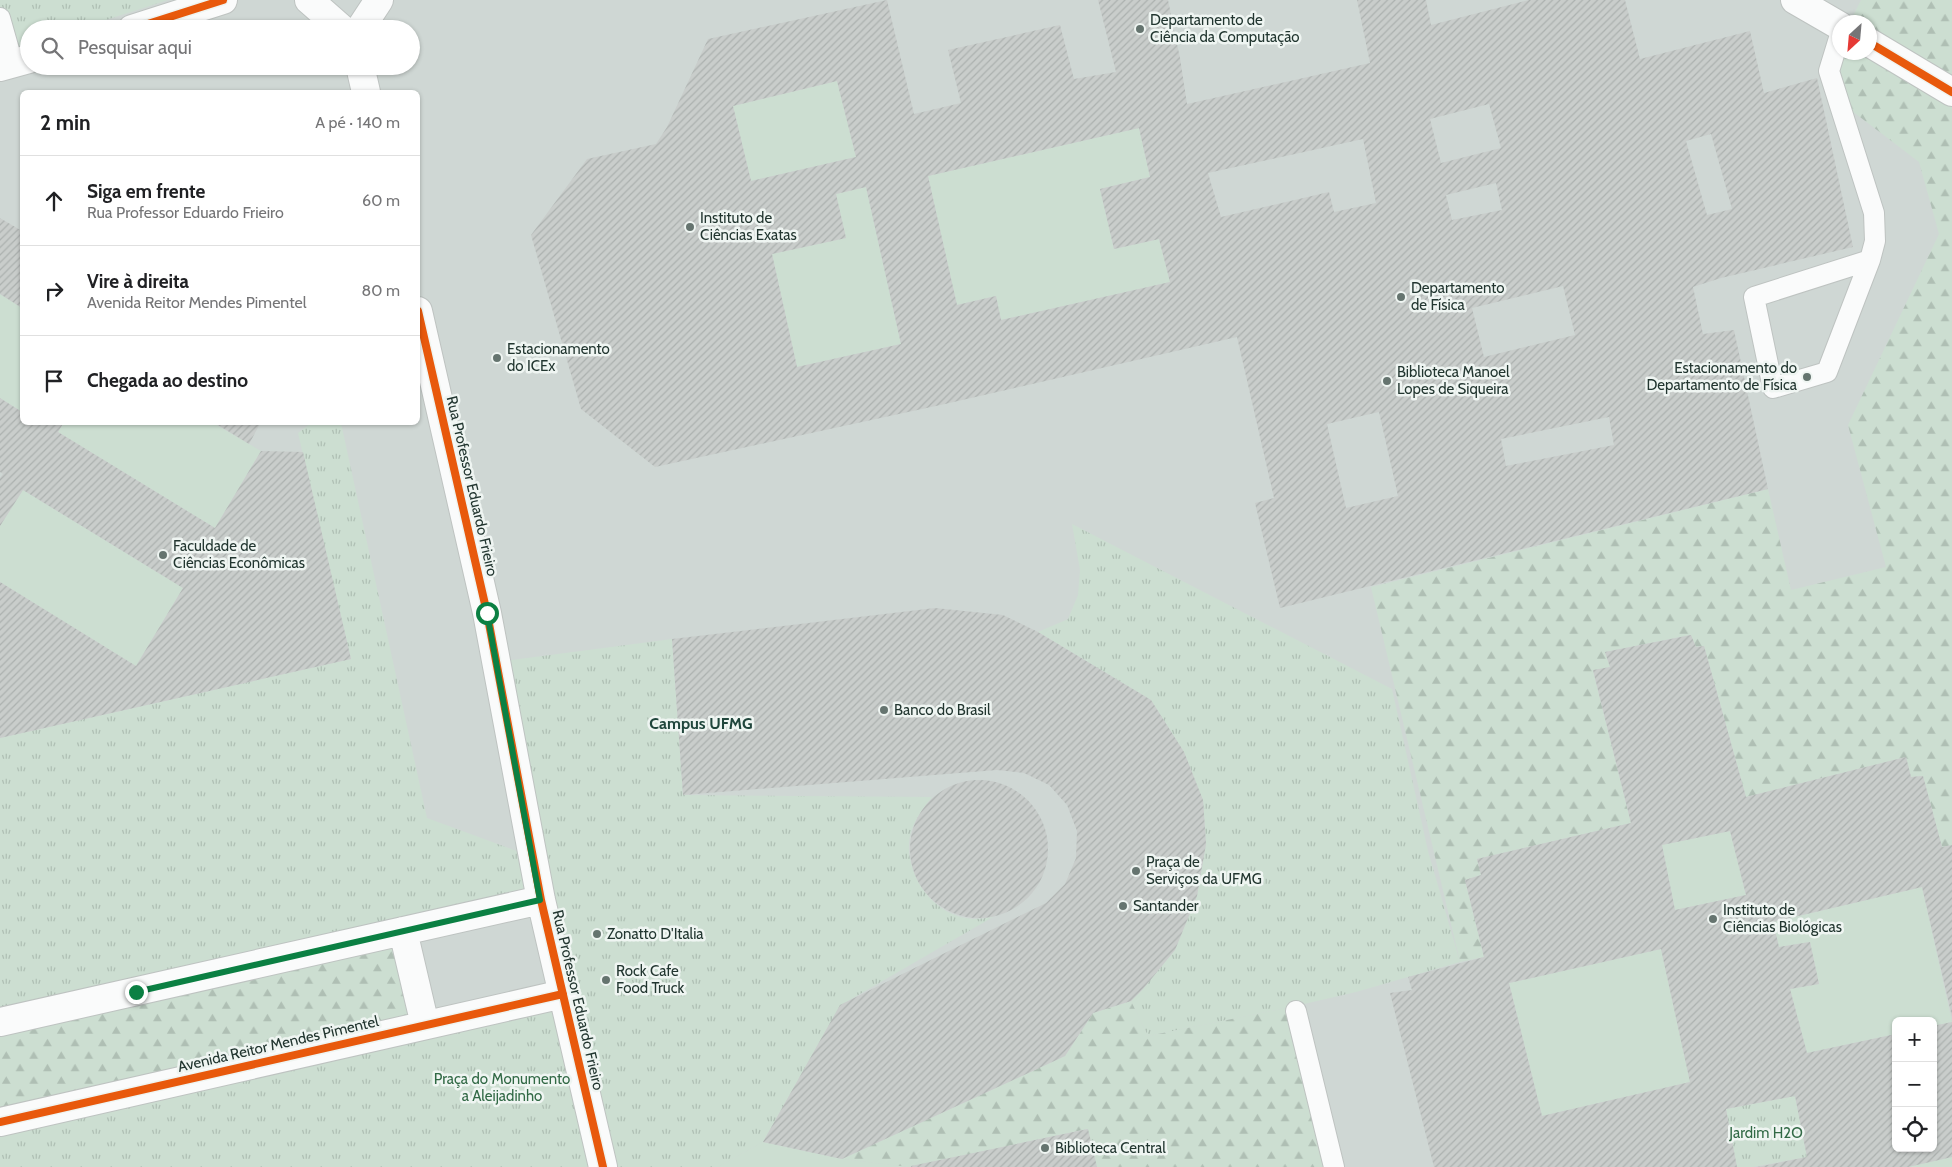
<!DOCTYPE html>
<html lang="pt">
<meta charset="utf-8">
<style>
:root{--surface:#fff;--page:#f2f2f2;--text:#202124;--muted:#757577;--line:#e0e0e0}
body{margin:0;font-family:Cabin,sans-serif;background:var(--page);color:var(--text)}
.controls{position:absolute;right:15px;bottom:15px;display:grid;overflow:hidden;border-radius:8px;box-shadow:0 1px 4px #0004}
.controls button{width:45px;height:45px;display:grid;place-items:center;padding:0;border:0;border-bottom:1px solid var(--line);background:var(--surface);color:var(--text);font:25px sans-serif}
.compass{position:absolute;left:1832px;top:15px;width:45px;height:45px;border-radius:50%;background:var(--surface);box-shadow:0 1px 4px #0004;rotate:206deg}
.stop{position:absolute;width:15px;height:15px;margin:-11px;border:4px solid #0b8043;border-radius:50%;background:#fff}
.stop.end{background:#0b8043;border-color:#fff;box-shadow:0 1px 5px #0008}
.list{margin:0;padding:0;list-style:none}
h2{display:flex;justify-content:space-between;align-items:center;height:65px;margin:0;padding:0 20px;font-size:21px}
h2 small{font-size:16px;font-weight:400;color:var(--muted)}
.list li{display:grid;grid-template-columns:32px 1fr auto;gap:15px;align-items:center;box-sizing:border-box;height:90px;padding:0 20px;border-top:1px solid var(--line)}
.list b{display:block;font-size:19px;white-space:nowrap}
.list p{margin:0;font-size:16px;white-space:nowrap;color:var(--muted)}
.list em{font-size:16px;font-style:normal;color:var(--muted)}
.icon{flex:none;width:28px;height:28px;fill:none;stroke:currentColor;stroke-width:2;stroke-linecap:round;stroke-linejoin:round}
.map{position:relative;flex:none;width:1952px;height:1167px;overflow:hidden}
.search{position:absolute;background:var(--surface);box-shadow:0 1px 4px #0004;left:20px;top:20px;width:400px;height:55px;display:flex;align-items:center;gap:12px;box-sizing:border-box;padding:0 18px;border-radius:28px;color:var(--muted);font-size:19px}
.panel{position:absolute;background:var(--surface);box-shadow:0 1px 4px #0004;left:20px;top:90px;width:400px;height:335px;border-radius:8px}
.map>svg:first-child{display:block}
.built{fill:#cfd7d4;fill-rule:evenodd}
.grass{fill:url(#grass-tufts)}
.forest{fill:url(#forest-firs)}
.garden{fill:#ccded1}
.building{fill:url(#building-hatch);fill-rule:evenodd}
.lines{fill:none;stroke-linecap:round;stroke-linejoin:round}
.lane-casing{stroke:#bec3c1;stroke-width:22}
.street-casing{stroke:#bec3c1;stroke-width:30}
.lane{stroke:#fafbfb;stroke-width:20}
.street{stroke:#fafbfb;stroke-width:28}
.cycleway-casing{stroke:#eff5f2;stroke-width:11}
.cycleway{stroke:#e8590c;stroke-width:8}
.route{stroke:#0b8043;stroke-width:6}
.poi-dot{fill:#65746f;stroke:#eff5f2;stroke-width:2}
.labels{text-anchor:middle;stroke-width:5;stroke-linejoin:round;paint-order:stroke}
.poi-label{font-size:15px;fill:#223630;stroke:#eff5f2;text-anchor:start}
.street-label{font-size:15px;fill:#223630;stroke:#eff5f2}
.park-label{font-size:15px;fill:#316945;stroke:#eff5f2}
.neighbourhood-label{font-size:16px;font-weight:bold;fill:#20463c;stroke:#eff5f2}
</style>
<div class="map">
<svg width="1952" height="1167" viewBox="0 0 1952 1167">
<defs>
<pattern id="grass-tufts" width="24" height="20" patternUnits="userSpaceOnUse" patternTransform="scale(1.25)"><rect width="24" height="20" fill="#ccded1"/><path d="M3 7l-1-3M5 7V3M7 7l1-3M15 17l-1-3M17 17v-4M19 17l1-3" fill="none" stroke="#afbfb4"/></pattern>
<pattern id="forest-firs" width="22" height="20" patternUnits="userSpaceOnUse" patternTransform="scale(1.25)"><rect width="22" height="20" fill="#ccded1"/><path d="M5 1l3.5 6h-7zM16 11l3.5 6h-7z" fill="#afbfb4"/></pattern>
<pattern id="building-hatch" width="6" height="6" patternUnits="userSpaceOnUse" patternTransform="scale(1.25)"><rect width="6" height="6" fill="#c9cdcb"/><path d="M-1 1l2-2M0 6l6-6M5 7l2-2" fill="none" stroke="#acb1af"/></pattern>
</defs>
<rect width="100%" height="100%" fill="#e1e6e4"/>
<path class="built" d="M0,0H1952V1167H0ZM1840,22H1870V52H1840ZM29,29H411V66H29ZM22,92H418V422H22ZM1896,1021H1933V1148H1896Z"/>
<path class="grass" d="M0,0H168L78,29H29V45L0,54Z
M311,423H341L427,818L533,857L541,900L0,1014V738L351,659L298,433Z
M1072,524L1392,689L1428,851L1460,962L1356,992L1291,1007L1148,1036L1131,1001L1143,989L1175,950L1197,896L1206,844L1203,800L1184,752L1151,700L1038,632L1068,619L1078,595L1080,570Z
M672,639L683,795L932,797C924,807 917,816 912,829C908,839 908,853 911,863C918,892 942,917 973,919C980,919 986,918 993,917L841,1005L763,1142L718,1167H612L496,662Z
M563,994L600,1167H0V1122Z
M1795,1096L1807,1157L1752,1167H1737L1726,1109Z"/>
<path class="forest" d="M1861,0H1952V80L1870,31V22H1855L1851,20Z
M1840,52H1870L1952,94V845L1942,847L1923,776L1911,777L1906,757L1746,797L1704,646L1696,647L1690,635L1605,652L1610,667L1593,671L1631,823L1477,859L1481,875L1465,880L1484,957L1460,962L1371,587L1768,489L1791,590L1886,567L1848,425L1939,234L1919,162L1856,114L1841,107L1833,70Z
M403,931L425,1025L0,1121V1023Z
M1131,1001L1148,1036L1291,1007L1331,1167H1097L1087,1129L908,1167L842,1159L1065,1056L1093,1013Z"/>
<path class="garden" d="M837,81L856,157L751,181L733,106Z
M1139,128L1150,177L1100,189L1114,249L1159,239L1170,282L1001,320L996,296L957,305L928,176Z
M866,187L901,344L797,367L772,254L846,238L836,194Z
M0,294L22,308V412L0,398Z
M64,423H213L261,451L215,528L58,432Z
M23,490L183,588L136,666L0,582V526Z
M1730,831L1746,895L1675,910L1662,845Z
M1922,887L1952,1022L1933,1026V1021H1896V1034L1807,1053L1790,989L1819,984L1810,942L1779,947L1773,922Z
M1661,949L1690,1082L1542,1116L1509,983Z
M763,1142L842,1159L908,1167H718Z
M1952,1157V1167H1908Z"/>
<path class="building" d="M887,0L914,114L961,103L948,50L1060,25L1074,79L1116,72L1098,0H1168L1180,58L1187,104L1370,63L1357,0H1426L1431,25L1529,0H1625L1640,59L1750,31L1764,93L1817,78L1853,247L1721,278L1693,287L1703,334L1734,330L1768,489L1280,608L1255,503L1274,498L1237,337L945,404L655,467L581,409L531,235L587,159L656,144L667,127L708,39ZM837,81L856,157L751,181L733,106ZM1489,104L1501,148L1441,163L1430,119ZM1139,128L1150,177L1100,189L1114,249L1159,239L1170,282L1001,320L996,296L957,305L928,176ZM1711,134L1732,209L1707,215L1686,141ZM1363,139L1376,203L1334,212L1329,192L1221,217L1208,173ZM1496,183L1502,210L1452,220L1446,195ZM866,187L901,344L797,367L772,254L846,238L836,194ZM1563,286L1575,335L1484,357L1472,308ZM1379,412L1398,496L1346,508L1327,424ZM1609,417L1614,445L1506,466L1501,439Z
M0,218L22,231V308L0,294Z
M0,398L22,412V422H64L58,432L215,528L261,451L303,452L351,659L0,738V582L136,666L183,588L23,490L0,526V478L3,474L0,472Z
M213,422H261L249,444Z
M935,608L1003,615L1038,632L1151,700L1184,752L1203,800L1206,844L1197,896L1175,950L1143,989L1131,1001L1093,1013L1065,1056L842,1159L763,1142L840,1005L1046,903L1065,884L1076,858L1077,831L1067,805L1049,785L1024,773L997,770L683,795L672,639Z
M1691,635L1696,647L1704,646L1746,797L1906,757L1911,777L1923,776L1942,847L1952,845V1017L1922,887L1773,922L1779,947L1810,942L1819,984L1790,989L1807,1053L1896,1034V1148H1933V1026L1952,1022V1157L1908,1167H1757L1807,1157L1795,1096L1726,1109L1737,1167H1434L1390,993L1412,990L1408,977L1484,957L1465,880L1481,875L1477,859L1631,823L1593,670L1610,667L1605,652ZM1730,831L1746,895L1675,910L1662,845ZM1661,949L1690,1082L1542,1116L1509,983Z
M910 849a69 69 0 1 1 138 0a69 69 0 1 1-138 0Z
M1088,1129L1097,1167H911V1166Z"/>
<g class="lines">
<defs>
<path id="lane" d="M0,18L13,64
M1840,35L1829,71L1874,213L1875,241L1870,260L1827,372L1773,388L1754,297L1870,260
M1296,1011L1334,1167"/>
<path id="street" d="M309,0L342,29
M1795,0L1840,26
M132,29L223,0
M360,29L379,0
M1870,43L1952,92
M360,66L366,92
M0,67L29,59
M418,311L487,613L541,900L603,1167
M403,931L425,1025
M0,1022L541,900
M0,1122L563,994"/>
</defs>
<use href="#lane" class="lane-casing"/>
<use href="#street" class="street-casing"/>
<use href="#lane" class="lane"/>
<use href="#street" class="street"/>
<defs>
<path id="cycleway" d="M132,29L223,0
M1870,43L1952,92
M418,311L487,613L541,900L603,1167
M0,1122L563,994"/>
</defs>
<use href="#cycleway" class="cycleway-casing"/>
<use href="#cycleway" class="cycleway"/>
</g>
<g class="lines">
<path class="route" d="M136,992L540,900L487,613"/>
</g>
<g class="poi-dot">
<circle cx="1140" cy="29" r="5"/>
<circle cx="690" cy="227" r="5"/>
<circle cx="1401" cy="297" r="5"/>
<circle cx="497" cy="358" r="5"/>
<circle cx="1807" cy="377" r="5"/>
<circle cx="1387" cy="381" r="5"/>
<circle cx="163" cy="555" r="5"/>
<circle cx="884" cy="710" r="5"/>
<circle cx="1136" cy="871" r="5"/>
<circle cx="1123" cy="906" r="5"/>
<circle cx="1713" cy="919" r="5"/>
<circle cx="597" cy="934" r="5"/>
<circle cx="606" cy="980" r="5"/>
<circle cx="1045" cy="1148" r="5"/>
</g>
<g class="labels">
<g class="poi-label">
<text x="1150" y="25">Departamento de<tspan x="1150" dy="17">Ciência da Computação</tspan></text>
<text x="700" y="223">Instituto de<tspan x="700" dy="17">Ciências Exatas</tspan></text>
<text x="1411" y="293">Departamento<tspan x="1411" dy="17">de Física</tspan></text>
<text x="507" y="354">Estacionamento<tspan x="507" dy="17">do ICEx</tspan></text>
<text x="1797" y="373" text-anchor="end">Estacionamento do<tspan x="1797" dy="17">Departamento de Física</tspan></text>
<text x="1397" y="377">Biblioteca Manoel<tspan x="1397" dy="17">Lopes de Siqueira</tspan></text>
<text x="173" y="551">Faculdade de<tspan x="173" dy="17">Ciências Econômicas</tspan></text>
<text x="894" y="715">Banco do Brasil</text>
<text x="1146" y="867">Praça de<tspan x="1146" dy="17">Serviços da UFMG</tspan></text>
<text x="1133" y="911">Santander</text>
<text x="1723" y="915">Instituto de<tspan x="1723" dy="17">Ciências Biológicas</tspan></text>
<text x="607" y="939">Zonatto D'Italia</text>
<text x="616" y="976">Rock Cafe<tspan x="616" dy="17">Food Truck</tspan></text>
<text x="1055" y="1153">Biblioteca Central</text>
</g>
<g class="street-label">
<text transform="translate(472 486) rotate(77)" y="5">Rua Professor Eduardo Frieiro</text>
<text transform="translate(578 1000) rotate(77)" y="5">Rua Professor Eduardo Frieiro</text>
<text transform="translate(278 1044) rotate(-13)" y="5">Avenida Reitor Mendes Pimentel</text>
</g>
<g class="park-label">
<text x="502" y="1084">Praça do Monumento<tspan x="502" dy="17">a Aleijadinho</tspan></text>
<text x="1766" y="1138">Jardim H2O</text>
</g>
<g class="neighbourhood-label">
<text x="701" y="729">Campus UFMG</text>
</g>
</g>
</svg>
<div class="controls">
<button>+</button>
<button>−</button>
<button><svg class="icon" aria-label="locate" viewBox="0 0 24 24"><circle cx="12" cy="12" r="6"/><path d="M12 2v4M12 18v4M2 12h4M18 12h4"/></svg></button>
</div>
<svg class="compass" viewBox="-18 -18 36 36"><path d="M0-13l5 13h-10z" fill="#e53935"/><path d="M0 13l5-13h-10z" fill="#757577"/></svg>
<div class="stop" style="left:487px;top:613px"></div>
<div class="stop end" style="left:136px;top:992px"></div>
<div class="search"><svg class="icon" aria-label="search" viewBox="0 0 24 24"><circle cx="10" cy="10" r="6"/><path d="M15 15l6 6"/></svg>Pesquisar aqui</div>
<section class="panel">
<h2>2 min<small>A pé · 140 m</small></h2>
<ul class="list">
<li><svg class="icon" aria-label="ahead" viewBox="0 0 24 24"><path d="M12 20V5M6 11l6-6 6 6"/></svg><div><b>Siga em frente</b><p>Rua Professor Eduardo Frieiro</p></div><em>60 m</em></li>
<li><svg class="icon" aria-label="right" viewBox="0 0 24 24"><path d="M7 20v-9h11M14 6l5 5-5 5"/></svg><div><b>Vire à direita</b><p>Avenida Reitor Mendes Pimentel</p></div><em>80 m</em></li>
<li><svg class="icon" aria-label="arrive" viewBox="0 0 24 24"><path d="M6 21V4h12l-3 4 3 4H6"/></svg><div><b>Chegada ao destino</b></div></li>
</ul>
</section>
</div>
